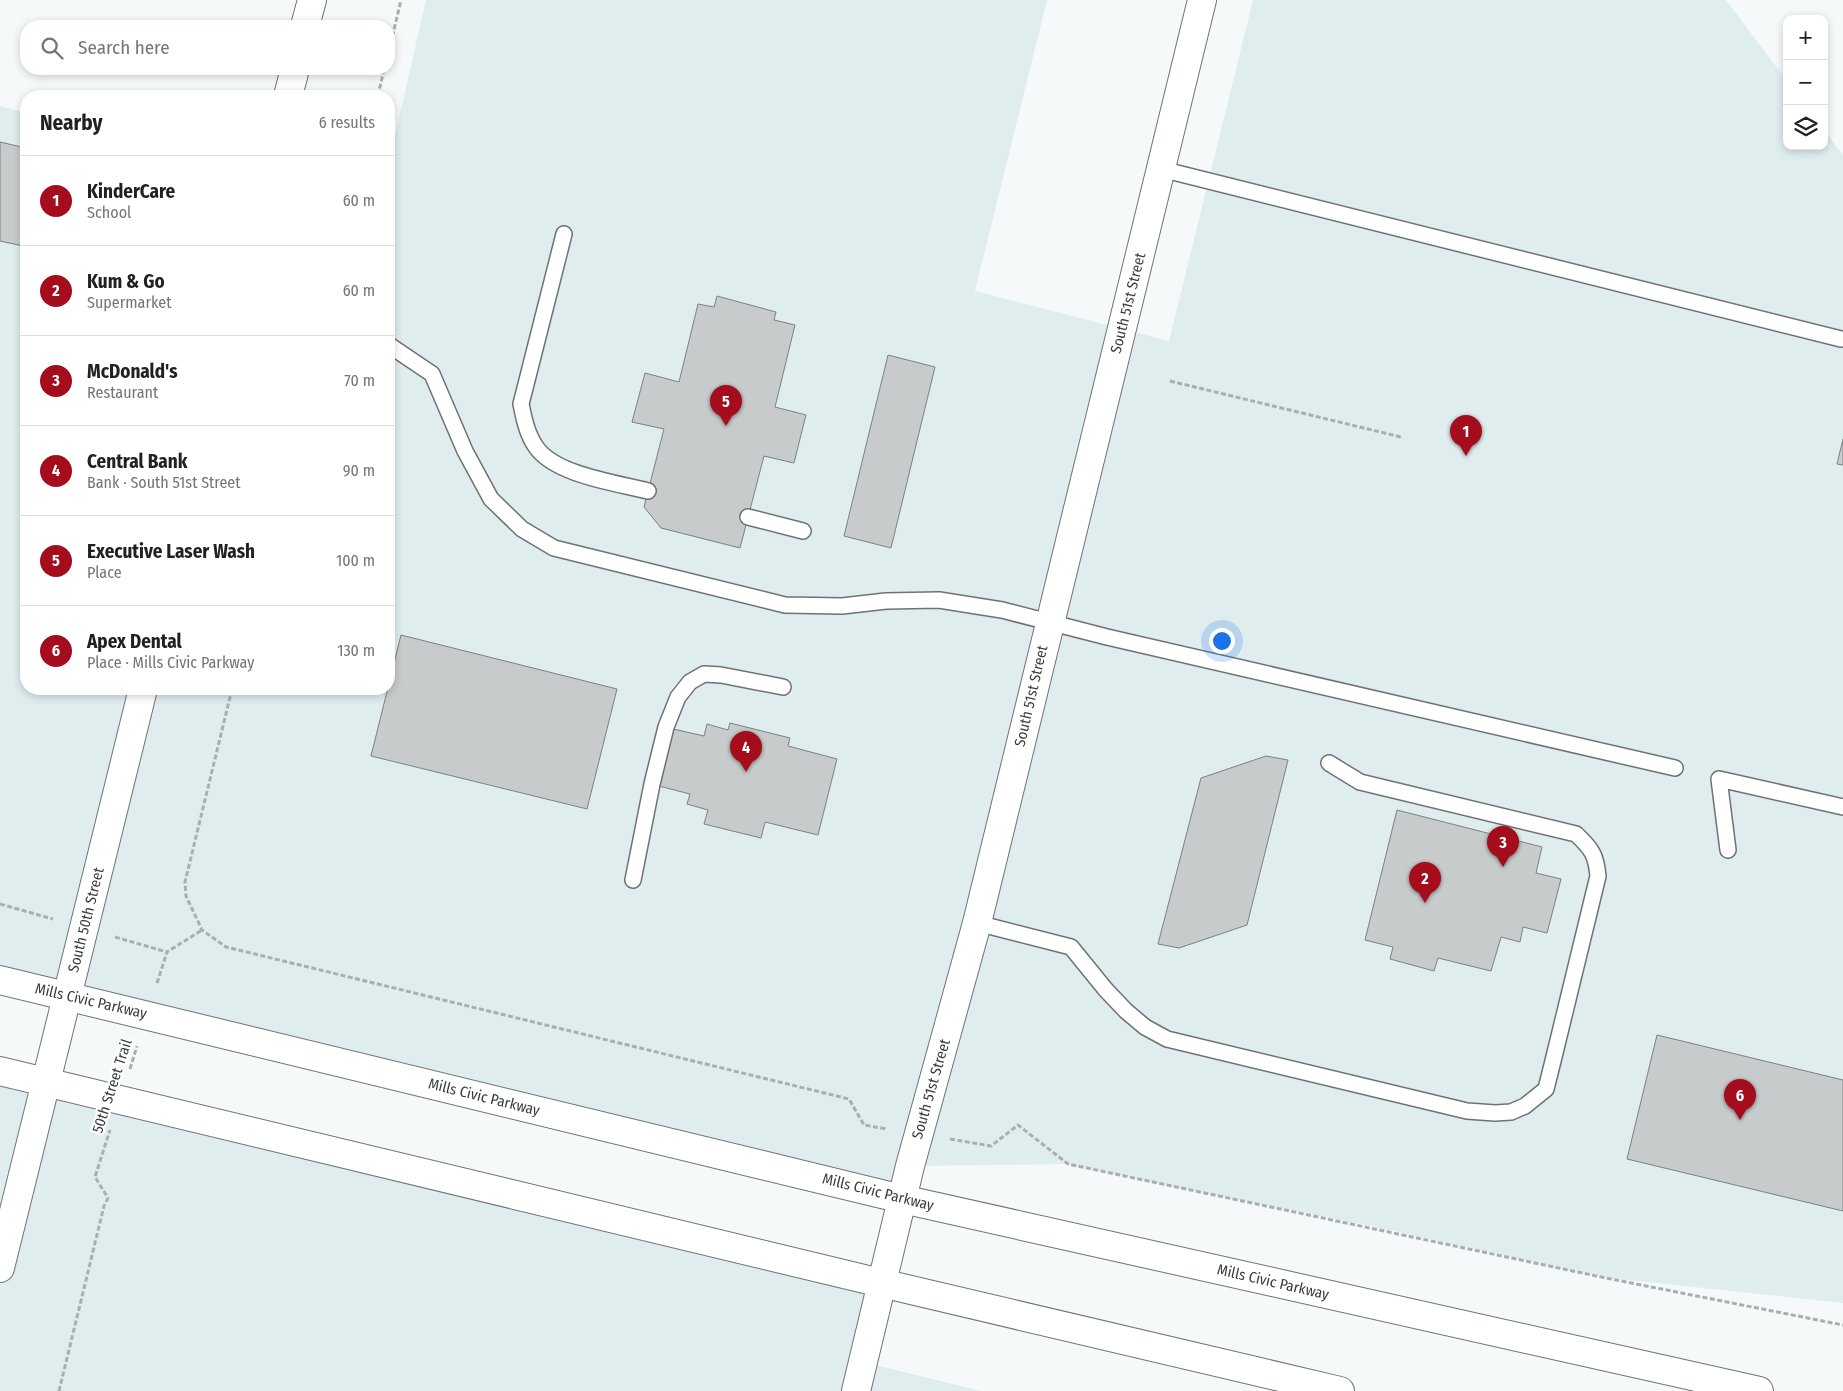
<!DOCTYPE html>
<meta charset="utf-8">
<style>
:root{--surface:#fff;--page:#f6f6f6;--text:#202124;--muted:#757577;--line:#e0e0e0;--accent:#a50c1c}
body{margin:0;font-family:"Fira Sans Condensed",sans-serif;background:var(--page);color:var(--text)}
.controls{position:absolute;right:15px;top:15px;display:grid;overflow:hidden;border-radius:10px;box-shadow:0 2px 8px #0003}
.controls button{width:45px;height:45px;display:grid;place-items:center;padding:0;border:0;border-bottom:1px solid var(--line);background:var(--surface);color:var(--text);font:25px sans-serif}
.you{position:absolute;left:1221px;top:640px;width:18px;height:18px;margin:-12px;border:4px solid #fff;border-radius:50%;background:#1a73e8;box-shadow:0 0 0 8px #1a73e833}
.badge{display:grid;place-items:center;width:32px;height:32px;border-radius:50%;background:var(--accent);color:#fff;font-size:16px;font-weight:700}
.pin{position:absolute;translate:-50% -41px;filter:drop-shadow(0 1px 2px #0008)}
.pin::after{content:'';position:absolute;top:26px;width:18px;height:15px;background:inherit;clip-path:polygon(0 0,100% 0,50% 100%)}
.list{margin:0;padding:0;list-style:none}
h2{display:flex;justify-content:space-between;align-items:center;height:65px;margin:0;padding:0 20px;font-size:21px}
h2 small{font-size:16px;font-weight:400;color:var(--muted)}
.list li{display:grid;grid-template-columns:32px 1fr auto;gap:15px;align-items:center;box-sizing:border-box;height:90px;padding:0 20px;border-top:1px solid var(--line)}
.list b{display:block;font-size:19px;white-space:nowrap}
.list p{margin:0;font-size:16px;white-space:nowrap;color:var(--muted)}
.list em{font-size:16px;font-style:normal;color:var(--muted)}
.icon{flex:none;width:28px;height:28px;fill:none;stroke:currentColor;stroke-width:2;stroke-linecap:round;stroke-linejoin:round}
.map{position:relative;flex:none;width:1843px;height:1391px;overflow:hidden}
.search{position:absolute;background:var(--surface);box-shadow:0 2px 8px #0003;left:20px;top:20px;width:375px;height:55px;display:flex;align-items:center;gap:12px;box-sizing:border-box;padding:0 18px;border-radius:20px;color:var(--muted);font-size:19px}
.panel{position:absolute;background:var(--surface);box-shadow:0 2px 8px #0003;left:20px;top:90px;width:375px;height:605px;border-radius:20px}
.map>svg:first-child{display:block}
.built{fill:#dfedee}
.building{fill:#c7cbcb;stroke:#7c8080}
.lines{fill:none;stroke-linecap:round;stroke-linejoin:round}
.lane-casing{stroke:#6f7273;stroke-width:18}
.street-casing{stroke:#6f7273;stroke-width:30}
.secondary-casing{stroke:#6f7273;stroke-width:30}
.path{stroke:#abaeaf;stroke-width:3;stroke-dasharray:5 2.5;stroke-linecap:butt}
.lane{stroke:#fff;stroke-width:15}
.street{stroke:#fff;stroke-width:28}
.secondary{stroke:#fff;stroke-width:28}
.labels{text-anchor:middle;stroke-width:4.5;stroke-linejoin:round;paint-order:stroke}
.street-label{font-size:15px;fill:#3b3d3d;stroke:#fff}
</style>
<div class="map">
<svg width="1843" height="1391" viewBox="0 0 1843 1391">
<rect width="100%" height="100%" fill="#f5f9fa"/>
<path class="built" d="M426,0H1047L975,291L1169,341L1253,0H1726L1787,81V146H1824V130L1843,155V1303L1601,1277L1371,1226L1174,1187L1068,1164L910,1166L902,1199L0,980V106L26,113V689H389V139L394,140Z
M0,1071L881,1283L863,1362L981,1391H0Z"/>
<path class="building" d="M0,142L26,148V231L23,246L0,241Z
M717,296L776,312L774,320L795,325L775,407L806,415L794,463L764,456L740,548L661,528L644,507L664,429L632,422L645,373L679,382L698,304L714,307Z
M888,355L935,367L891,548L844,536Z
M1843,439V465L1837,464Z
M401,635L617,689L587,809L371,756Z
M730,723L790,738L788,746L837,759L818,835L765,822L761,838L704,824L708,810L687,804L690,794L655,785L669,728L704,736L707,724L728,730Z
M1266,756L1288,760L1247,925L1179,948L1158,944L1201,778Z
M1397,810L1542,847L1536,873L1561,879L1547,933L1523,927L1520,942L1501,937L1491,971L1438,958L1434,971L1390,959L1393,947L1365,940Z
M1657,1035L1843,1080V1211L1627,1159Z"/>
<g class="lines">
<defs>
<path id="lane" d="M1161,169L1841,339
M564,234L521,404C524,419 527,434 536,447C555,475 617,483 648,491
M389,345L432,374L465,451L491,499L522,529L554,548L785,605L842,606L886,601L939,600L1002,610L1107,637L1675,768
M748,517L803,531
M1728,850L1719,779L1843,807
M633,880L652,784L666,727L678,697L690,682L704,674L721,675L783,687
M977,923L1071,947L1106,990L1126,1011L1145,1027L1167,1039L1467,1111L1495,1113L1511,1112L1525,1106L1546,1089L1553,1061L1598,876C1596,855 1592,849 1576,834L1360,782L1329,763"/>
<path id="street" d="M856,1391L910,1166L977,923L1202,0"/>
<path id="secondary" d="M305,26L312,0
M288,96L295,69
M0,980L902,1199L1759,1391
M0,1071L881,1283L1340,1391
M0,1268L143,689"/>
</defs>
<use href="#lane" class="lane-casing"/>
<use href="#street" class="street-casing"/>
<use href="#secondary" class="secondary-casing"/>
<path class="path" d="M389,51L401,0
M378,96L384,69
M1170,381L1401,437
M232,689L185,882L186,896L202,930L226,947L849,1099L864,1125L887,1129
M0,904L53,919
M115,937L167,952
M157,983L167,952L202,930
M130,1069L137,1046
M950,1139L991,1146L1018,1125L1068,1164L1601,1277L1843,1325
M59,1391L104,1206L108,1198L95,1177L110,1130"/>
<use href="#lane" class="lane"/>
<use href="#street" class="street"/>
<use href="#secondary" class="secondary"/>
</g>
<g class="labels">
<g class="street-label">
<text transform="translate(1128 303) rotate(-76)" y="5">South 51st Street</text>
<text transform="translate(1031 696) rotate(-77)" y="5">South 51st Street</text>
<text transform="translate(86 920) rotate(-76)" y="5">South 50th Street</text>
<text transform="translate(91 1001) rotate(13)" y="5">Mills Civic Parkway</text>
<text transform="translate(112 1086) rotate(-72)" y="5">50th Street Trail</text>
<text transform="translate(931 1089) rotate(-74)" y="5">South 51st Street</text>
<text transform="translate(484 1097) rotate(14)" y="5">Mills Civic Parkway</text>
<text transform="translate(878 1192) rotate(14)" y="5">Mills Civic Parkway</text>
<text transform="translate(1273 1282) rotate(13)" y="5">Mills Civic Parkway</text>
</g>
</g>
</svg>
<div class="controls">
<button>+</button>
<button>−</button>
<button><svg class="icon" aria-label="layers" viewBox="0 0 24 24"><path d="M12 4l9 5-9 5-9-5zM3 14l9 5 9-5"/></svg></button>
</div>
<div class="you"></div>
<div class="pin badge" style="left:1466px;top:456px">1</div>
<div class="pin badge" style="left:1425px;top:903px">2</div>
<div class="pin badge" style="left:1503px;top:867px">3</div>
<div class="pin badge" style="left:746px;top:772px">4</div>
<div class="pin badge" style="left:726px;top:426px">5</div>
<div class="pin badge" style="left:1740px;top:1120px">6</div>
<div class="search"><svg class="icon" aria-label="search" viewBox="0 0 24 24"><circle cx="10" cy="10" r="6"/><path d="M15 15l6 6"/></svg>Search here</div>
<section class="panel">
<h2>Nearby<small>6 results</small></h2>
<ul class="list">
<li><span class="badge">1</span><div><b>KinderCare</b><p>School</p></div><em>60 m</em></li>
<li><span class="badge">2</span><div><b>Kum &amp; Go</b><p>Supermarket</p></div><em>60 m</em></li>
<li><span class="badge">3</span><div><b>McDonald's</b><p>Restaurant</p></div><em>70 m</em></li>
<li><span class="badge">4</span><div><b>Central Bank</b><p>Bank · South 51st Street</p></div><em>90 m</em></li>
<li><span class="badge">5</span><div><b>Executive Laser Wash</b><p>Place</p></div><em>100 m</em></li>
<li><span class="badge">6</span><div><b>Apex Dental</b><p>Place · Mills Civic Parkway</p></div><em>130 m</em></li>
</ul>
</section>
</div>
